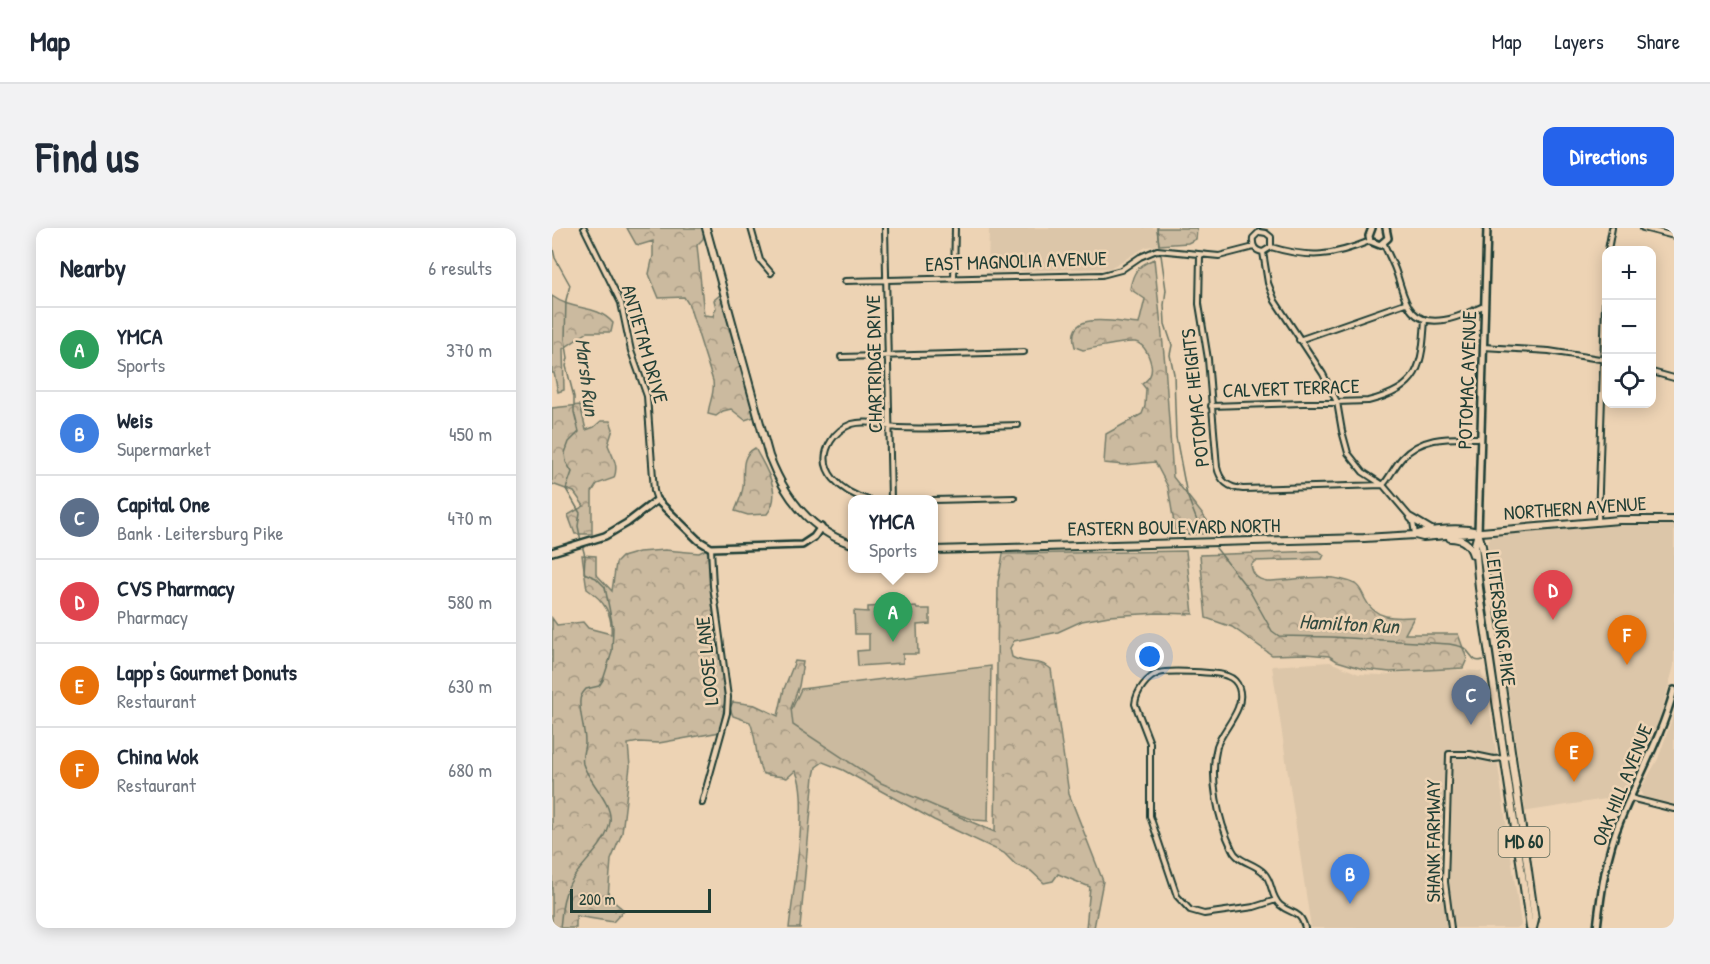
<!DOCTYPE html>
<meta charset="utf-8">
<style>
:root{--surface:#fff;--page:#f2f2f3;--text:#1f2937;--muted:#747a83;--line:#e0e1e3;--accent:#2563eb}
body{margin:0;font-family:"Patrick Hand",sans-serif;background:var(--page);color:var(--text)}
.controls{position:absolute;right:18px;top:18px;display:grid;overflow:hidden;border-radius:12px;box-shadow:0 3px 15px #0003}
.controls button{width:54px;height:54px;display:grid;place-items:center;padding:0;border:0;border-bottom:2px solid var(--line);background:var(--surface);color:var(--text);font:30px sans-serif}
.scale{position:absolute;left:18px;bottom:15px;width:141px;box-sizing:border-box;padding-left:6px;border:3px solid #1f3d34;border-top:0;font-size:16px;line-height:21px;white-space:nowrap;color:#1f3d34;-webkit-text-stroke:4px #edd3b4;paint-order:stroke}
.you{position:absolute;left:598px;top:429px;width:21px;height:21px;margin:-15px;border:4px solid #fff;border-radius:50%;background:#1a73e8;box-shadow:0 0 0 9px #1a73e833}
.badge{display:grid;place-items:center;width:39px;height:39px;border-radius:50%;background:var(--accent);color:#fff;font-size:20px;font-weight:700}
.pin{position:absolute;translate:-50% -50px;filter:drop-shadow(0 2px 3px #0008)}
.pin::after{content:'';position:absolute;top:32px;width:21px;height:18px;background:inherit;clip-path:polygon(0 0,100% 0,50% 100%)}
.popup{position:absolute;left:296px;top:267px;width:90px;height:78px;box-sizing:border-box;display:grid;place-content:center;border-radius:12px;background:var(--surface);filter:drop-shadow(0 2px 4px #0005);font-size:20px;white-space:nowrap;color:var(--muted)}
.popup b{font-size:22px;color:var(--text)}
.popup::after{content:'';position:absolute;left:50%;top:100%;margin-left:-12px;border:12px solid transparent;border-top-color:var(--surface)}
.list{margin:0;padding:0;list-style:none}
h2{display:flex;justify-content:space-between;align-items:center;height:78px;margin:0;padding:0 24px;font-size:26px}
h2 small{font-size:20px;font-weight:400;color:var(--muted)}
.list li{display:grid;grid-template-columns:39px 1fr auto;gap:18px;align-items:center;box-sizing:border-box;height:84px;padding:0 24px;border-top:2px solid var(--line)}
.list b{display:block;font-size:22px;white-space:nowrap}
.list p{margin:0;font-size:20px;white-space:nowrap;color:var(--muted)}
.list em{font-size:20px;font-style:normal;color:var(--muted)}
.icon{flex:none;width:33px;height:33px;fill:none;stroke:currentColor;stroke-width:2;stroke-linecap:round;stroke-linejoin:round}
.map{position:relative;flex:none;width:1122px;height:700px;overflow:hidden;border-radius:12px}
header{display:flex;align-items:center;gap:36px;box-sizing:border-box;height:84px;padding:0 30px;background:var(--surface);border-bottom:2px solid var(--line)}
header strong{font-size:28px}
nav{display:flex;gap:33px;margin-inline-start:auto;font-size:21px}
.intro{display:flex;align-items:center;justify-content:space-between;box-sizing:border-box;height:144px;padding:0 36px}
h1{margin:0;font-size:42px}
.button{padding:15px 27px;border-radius:12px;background:var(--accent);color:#fff;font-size:21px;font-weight:700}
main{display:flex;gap:36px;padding:0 36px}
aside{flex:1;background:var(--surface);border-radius:12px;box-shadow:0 3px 15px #0003}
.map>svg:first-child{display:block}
.built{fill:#dcc6a9}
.grass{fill:#cbba9f;stroke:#757c6a;stroke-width:1.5}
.forest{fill:url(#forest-crowns);stroke:#757c6a;stroke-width:1.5}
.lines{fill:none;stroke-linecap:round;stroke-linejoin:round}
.stream{stroke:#697463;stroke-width:1.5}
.street-casing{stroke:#1f3d34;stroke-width:8}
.secondary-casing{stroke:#1f3d34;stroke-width:10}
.primary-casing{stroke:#1f3d34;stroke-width:10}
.street{stroke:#edd3b4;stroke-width:4}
.secondary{stroke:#edd3b4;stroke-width:5}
.primary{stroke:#edd3b4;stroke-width:6}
.labels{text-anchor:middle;stroke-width:5;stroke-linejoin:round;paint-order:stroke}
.shield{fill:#edd3b4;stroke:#5d6a5a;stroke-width:1.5}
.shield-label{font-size:18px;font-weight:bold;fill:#1f3d34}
.street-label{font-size:20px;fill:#1f3d34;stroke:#edd3b4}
.water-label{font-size:21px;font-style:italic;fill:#324b40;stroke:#edd3b4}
</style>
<header>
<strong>Map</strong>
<nav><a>Map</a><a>Layers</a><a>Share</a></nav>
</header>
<div class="intro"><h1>Find us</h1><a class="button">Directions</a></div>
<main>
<aside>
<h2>Nearby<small>6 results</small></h2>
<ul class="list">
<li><span class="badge" style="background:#2e9e5b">A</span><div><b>YMCA</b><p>Sports</p></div><em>370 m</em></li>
<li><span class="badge" style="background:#3f7fe0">B</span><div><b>Weis</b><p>Supermarket</p></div><em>450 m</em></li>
<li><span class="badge" style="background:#5c6f8a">C</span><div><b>Capital One</b><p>Bank · Leitersburg Pike</p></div><em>470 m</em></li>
<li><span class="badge" style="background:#e0444e">D</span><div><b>CVS Pharmacy</b><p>Pharmacy</p></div><em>580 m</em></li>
<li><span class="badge" style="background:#e8710a">E</span><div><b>Lapp's Gourmet Donuts</b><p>Restaurant</p></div><em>630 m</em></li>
<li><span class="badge" style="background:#e8710a">F</span><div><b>China Wok</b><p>Restaurant</p></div><em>680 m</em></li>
</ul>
</aside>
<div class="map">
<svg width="1122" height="700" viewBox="0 0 1122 700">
<defs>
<pattern id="forest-crowns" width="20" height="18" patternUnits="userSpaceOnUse" patternTransform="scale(1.5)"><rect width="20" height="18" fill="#cbba9f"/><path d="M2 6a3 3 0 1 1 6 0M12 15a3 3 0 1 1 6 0" fill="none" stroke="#a49882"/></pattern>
</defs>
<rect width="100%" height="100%" fill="#edd3b4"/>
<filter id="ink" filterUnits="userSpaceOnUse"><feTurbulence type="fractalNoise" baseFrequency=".0167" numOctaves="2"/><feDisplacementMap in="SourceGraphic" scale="12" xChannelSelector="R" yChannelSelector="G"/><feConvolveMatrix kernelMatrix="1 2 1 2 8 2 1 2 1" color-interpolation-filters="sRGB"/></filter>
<g filter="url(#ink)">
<path class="built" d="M437,0H605L607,17L594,19L558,40L436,44Z
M1100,295L1122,296V438L1107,492L1097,519L1073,568L970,584L973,579L937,329L936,316L937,311L943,307Z
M778,434L807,446L829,447L881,441L929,443L937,476L969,697L965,700H759L720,438Z
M1122,485V576L1091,569L1088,562L1106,531Z"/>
<path class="grass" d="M333,378L334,381L364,379L365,381H378V396L365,397L366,426H351V435L306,438L305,423L317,422V406H303L302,383L316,384V379Z
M439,438L436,593L423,592L342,566L228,507L249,461Z"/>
<path class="forest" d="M75,0H153L151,11L145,17L152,87L161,88L164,80L162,72L169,66L174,73L202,189L193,192L179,181L171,183L164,188L156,186C157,174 163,166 161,153L137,77L132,69L107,70L97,46L101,28V13L88,17L84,16Z
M605,0H645L644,11L636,15L607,17Z
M602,31L613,136L621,249L665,305L624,307L616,259L603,234L572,237L552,235L554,206L590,186L593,178L594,161L590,156C597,151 601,146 599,136C597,128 593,116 583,114C573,113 543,120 531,122L523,119C512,80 565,95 587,96L593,71L578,61C581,43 586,38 602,31Z
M0,68C22,84 43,75 61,95L59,104H36L11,121L12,162L6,164L2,145H0Z
M28,177L34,202L42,199L49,193H58L61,201L56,217C61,230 67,237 62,250L45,256L40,264V306H23L16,287L32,278L22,264L0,256V180Z
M203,220C213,240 232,265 215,286L196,287L183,283C186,275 190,267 191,259C193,244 187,229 203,220Z
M155,321L174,467L168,504L107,515L87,514L76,516L78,538L70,605L59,632L56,669L72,682L61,694L24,688V700H0V390L5,397L31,394L36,400L59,406C61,385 51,372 35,361L30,327L44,328V346L60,363L64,335L70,329L87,324L113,322L147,325Z
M634,323L641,386L606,385L557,388L530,393L506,404L462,413L458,420L460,429C473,437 488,431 499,441L517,566L551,653L542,700H534L538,659L506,646L501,653L492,655L479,643L464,637L452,625L382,592L291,542L271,534L264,539L262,548L248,700H237C240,670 259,564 243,543L235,550C226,547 219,549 210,545C203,529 205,510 198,494L181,488L178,480L181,474L203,477L226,488L232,461L243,433L251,434L247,458L239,480L241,497L329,555L443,604L446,354L451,326Z
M767,323L772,327L770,331L703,333L699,337C701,347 704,351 715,353C742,353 777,343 803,356C809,360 810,365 813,371C823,392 844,390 862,389L853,406H906L915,431L911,440L838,444L811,441L785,433L777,428L753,426L720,427L680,399L654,390L648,327Z"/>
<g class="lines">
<path class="stream" d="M605,0L607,17
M0,17L3,30L18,57L14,72L13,111L16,130L14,138L22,169V184L27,204L17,214L13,225L14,234L20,244L14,261L28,285L26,298L29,313
M609,27L614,62L612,77L613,96L620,117L618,127L622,146L624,209L635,267L647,298L655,307
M664,320L697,362L720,403L727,408L780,409L897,416C901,417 907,417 912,420C920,425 920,436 931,432
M8,700C10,684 10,669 18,655C29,635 54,619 58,594C61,575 36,553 31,536C29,528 33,521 33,514C33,500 27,485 28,473C28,467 31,465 34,461L47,458L51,452L60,424L61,400L53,359L44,350L32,345L33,328L30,317"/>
<defs>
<path id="street" d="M32,0L69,75L79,123L95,168L102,263L105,272
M199,0L208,32L219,45
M333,0L339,272
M1091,0L1122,8
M707,4L701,10C700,18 703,23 711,24L719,19
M708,4L714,5L719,9V19
M832,16C835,24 840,33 843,41C853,67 853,98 892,92C906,90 919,83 932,78
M719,19C758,31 781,28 818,13
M1056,22L1060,0
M711,24L716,55L723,73L771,146L785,174L790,203L796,225L811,244L831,257L859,290L861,294L863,306
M648,28L647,76L656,131L665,239C668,253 676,260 691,261L831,257
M402,51L403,0
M293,53L550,47L569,42L588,29L605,22L667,28L702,19
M747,112L853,75
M931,119L997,123L1054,132
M289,129L472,124
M1100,144L1122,150
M659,178L816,173C868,160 870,139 873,91
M831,257C838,249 842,239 850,230C871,207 899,210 928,210
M317,272C291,265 261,242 279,213C284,205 291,199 300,196C316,191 330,199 346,200C385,202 426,198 466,197
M382,272L462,270
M1046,293L1054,45
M1078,570L1122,581
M150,575L175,485L176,469L161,358L159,320
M724,672L702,679L652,686L638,682L625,668L598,588V515L583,476C584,464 595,449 607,445C616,442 666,444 675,448C681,450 685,454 687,460C694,481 671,500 665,518C657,550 666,592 680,621C686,635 702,634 712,645C721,654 718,668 728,677C739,687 748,681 753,700
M899,700L893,654L897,526H918L942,531L961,529"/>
<path id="secondary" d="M820,0L817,8L818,13L828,17L836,10L834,0
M926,305L935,0
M0,324L53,308L75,295L105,272L146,312L159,320L250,317L262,309L269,299
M1045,700C1049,664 1054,627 1068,593C1086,549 1110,508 1122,462"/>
<path id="primary" d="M154,0L217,228C232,267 258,303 300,316
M859,290L881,303
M926,305L930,318L983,692L981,700
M926,305L923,316L927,360L978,700
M863,307C877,301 912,299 925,304
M898,310C910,310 918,316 921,327
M382,322L812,310L863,307L871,309L1067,292H1122"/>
</defs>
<use href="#street" class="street-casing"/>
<use href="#secondary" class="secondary-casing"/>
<use href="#primary" class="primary-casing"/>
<use href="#street" class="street"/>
<use href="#secondary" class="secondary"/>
<use href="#primary" class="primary"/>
</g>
</g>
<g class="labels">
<rect class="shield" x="946.5" y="599" width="51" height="30" rx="4.5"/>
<g class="shield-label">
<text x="972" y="620">MD 60</text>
</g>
<g class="street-label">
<text transform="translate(464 33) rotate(-2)" y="7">EAST MAGNOLIA AVENUE</text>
<text transform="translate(93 116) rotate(74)" y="7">ANTIETAM DRIVE</text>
<text transform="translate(322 136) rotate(-91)" y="7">CHARTRIDGE DRIVE</text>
<text transform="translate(915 152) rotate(-88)" y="7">POTOMAC AVENUE</text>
<text transform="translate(739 160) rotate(-2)" y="7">CALVERT TERRACE</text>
<text transform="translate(643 170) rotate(-96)" y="7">POTOMAC HEIGHTS</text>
<text transform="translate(1023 280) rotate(-4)" y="7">NORTHERN AVENUE</text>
<text transform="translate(622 299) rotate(-1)" y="7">EASTERN BOULEVARD NORTH</text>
<text transform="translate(949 391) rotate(83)" y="7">LEITERSBURG PIKE</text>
<text transform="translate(155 433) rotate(-96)" y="7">LOOSE LANE</text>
<text transform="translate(1070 557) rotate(-68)" y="7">OAK HILL AVENUE</text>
<text transform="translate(881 613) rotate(-90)" y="7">SHANK FARMWAY</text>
</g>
<g class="water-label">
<text transform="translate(35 149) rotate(83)" y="7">Marsh Run</text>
<text transform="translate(797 396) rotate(3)" y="7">Hamilton Run</text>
</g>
</g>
</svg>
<div class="controls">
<button>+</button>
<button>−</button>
<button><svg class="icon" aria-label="locate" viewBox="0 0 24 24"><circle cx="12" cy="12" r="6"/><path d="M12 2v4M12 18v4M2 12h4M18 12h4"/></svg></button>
</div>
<div class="scale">200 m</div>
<div class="you"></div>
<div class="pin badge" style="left:341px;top:414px;background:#2e9e5b">A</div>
<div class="popup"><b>YMCA</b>Sports</div>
<div class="pin badge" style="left:798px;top:676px;background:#3f7fe0">B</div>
<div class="pin badge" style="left:919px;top:497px;background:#5c6f8a">C</div>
<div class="pin badge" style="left:1001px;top:392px;background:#e0444e">D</div>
<div class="pin badge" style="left:1022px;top:554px;background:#e8710a">E</div>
<div class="pin badge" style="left:1075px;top:437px;background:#e8710a">F</div>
</div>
</main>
